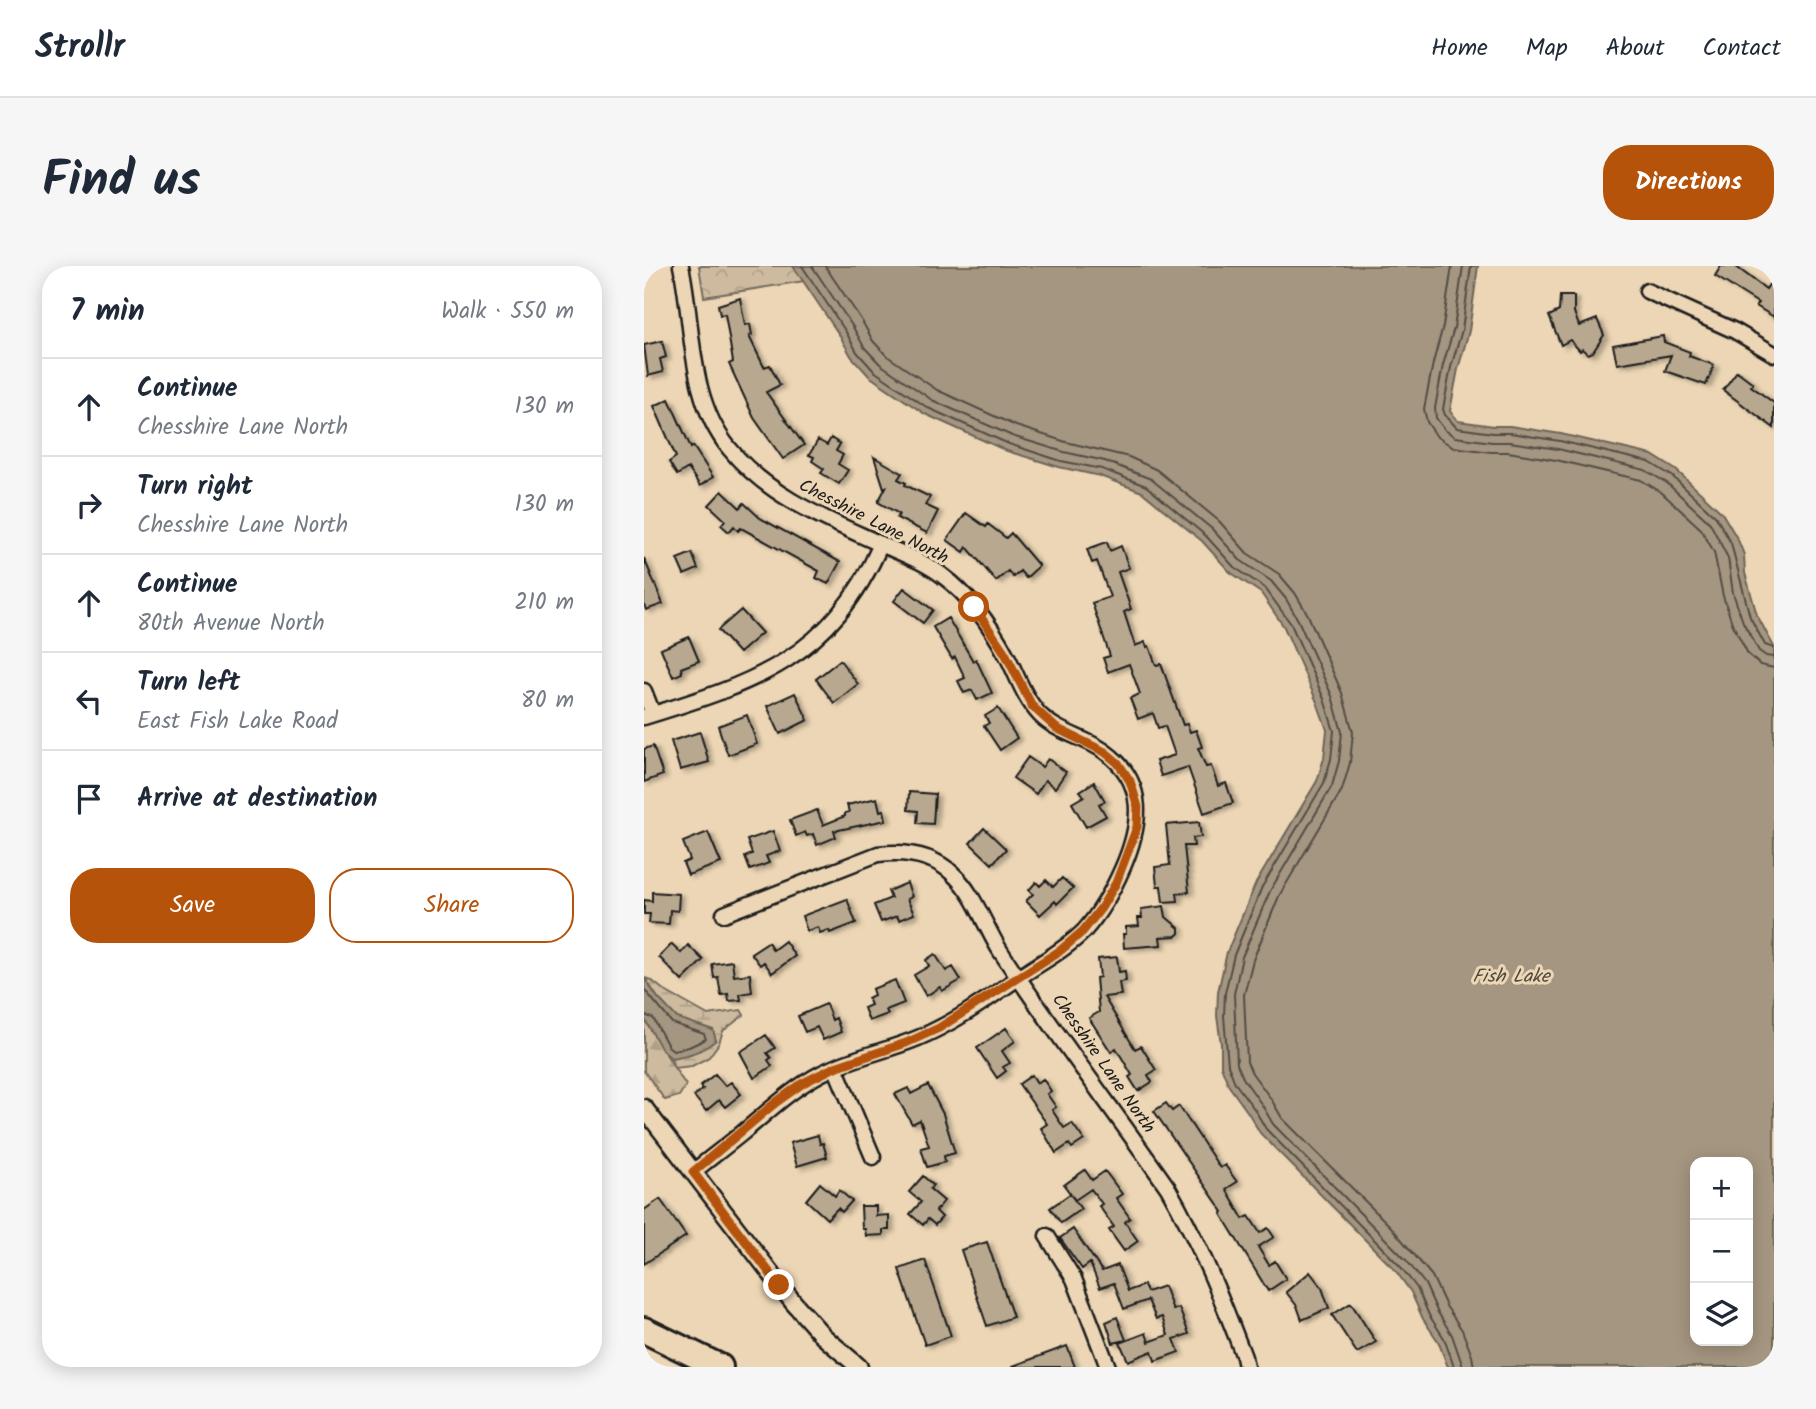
<!DOCTYPE html>
<meta charset="utf-8">
<style>
:root{--surface:#fff;--page:#f6f6f7;--text:#1f2937;--muted:#747a83;--line:#e0e1e3;--accent:#b45309}
body{margin:0;font-family:Kalam,sans-serif;background:var(--page);color:var(--text)}
.controls{position:absolute;right:21px;bottom:21px;display:grid;overflow:hidden;border-radius:14px;box-shadow:0 4px 18px #0003}
.controls button{width:63px;height:63px;display:grid;place-items:center;padding:0;border:0;border-bottom:2px solid var(--line);background:var(--surface);color:var(--text);font:35px sans-serif}
.stop{position:absolute;width:21px;height:21px;margin:-16px;border:5px solid #b45309;border-radius:50%;background:#fff}
.stop.end{background:#b45309;border-color:#fff;box-shadow:0 2px 7px #0008}
.list{margin:0;padding:0;list-style:none}
h2{display:flex;justify-content:space-between;align-items:center;height:91px;margin:0;padding:0 28px;font-size:30px}
h2 small{font-size:23px;font-weight:400;color:var(--muted)}
.list li{display:grid;grid-template-columns:46px 1fr auto;gap:21px;align-items:center;box-sizing:border-box;height:98px;padding:0 28px;border-top:2px solid var(--line)}
.list b{display:block;font-size:26px;white-space:nowrap}
.list p{margin:0;font-size:23px;white-space:nowrap;color:var(--muted)}
.list em{font-size:23px;font-style:normal;color:var(--muted)}
.actions{display:flex;gap:14px;padding:21px 28px}
.actions a{flex:1;padding:16px 0;border:2px solid var(--accent);border-radius:28px;text-align:center;font-size:24px;color:var(--accent)}
.actions .main{background:var(--accent);color:#fff}
.icon{flex:none;width:38px;height:38px;fill:none;stroke:currentColor;stroke-width:2;stroke-linecap:round;stroke-linejoin:round}
.map{position:relative;flex:none;width:1130px;height:1101px;overflow:hidden;border-radius:28px}
header{display:flex;align-items:center;gap:42px;box-sizing:border-box;height:98px;padding:0 35px;background:var(--surface);border-bottom:2px solid var(--line)}
header strong{font-size:33px}
nav{display:flex;gap:38px;margin-inline-start:auto;font-size:24px}
.intro{display:flex;align-items:center;justify-content:space-between;box-sizing:border-box;height:168px;padding:0 42px}
h1{margin:0;font-size:49px}
.button{padding:18px 32px;border-radius:28px;background:var(--accent);color:#fff;font-size:24px;font-weight:700}
main{display:flex;gap:42px;padding:0 42px}
aside{flex:1;background:var(--surface);border-radius:28px;box-shadow:0 4px 18px #0003}
.map>svg:first-child{display:block}
.forest{fill:url(#forest-firs);stroke:#756c5e;stroke-width:2}
.wetland{fill:url(#wetland-marsh);stroke:#756c5e;stroke-width:2}
.park{fill:url(#park-crowns);stroke:#756c5e;stroke-width:2}
.water{fill:#a59681;stroke:#6e6559;stroke-width:2;fill-rule:evenodd}
.lines{fill:none;stroke-linecap:round;stroke-linejoin:round}
.shore{stroke:#534d44;stroke-width:2}
.building{fill:#b8a88f;stroke:#1c1c1c;stroke-width:2;filter:url(#shadow)}
.minor-casing{stroke:#1c1c1c;stroke-width:19}
.tertiary-casing{stroke:#1c1c1c;stroke-width:21}
.motorway-casing{stroke:#1c1c1c;stroke-width:30}
.minor{stroke:#ecd6b5;stroke-width:14}
.tertiary{stroke:#ecd6b5;stroke-width:16}
.motorway{stroke:#ecd6b5;stroke-width:24}
.route{stroke:#b45309;stroke-width:9}
.labels{text-anchor:middle;stroke-width:6;stroke-linejoin:round;paint-order:stroke}
.street-label{font-size:18px;fill:#1c1c1c;stroke:#ecd6b5}
.water-label{font-size:19px;font-style:italic;fill:#4c473f;stroke:#ecd6b5}
</style>
<header>
<strong>Strollr</strong>
<nav><a>Home</a><a>Map</a><a>About</a><a>Contact</a></nav>
</header>
<div class="intro"><h1>Find us</h1><a class="button">Directions</a></div>
<main>
<aside>
<h2>7 min<small>Walk · 550 m</small></h2>
<ul class="list">
<li><svg class="icon" aria-label="ahead" viewBox="0 0 24 24"><path d="M12 20V5M6 11l6-6 6 6"/></svg><div><b>Continue</b><p>Chesshire Lane North</p></div><em>130 m</em></li>
<li><svg class="icon" aria-label="right" viewBox="0 0 24 24"><path d="M7 20v-9h11M14 6l5 5-5 5"/></svg><div><b>Turn right</b><p>Chesshire Lane North</p></div><em>130 m</em></li>
<li><svg class="icon" aria-label="ahead" viewBox="0 0 24 24"><path d="M12 20V5M6 11l6-6 6 6"/></svg><div><b>Continue</b><p>80th Avenue North</p></div><em>210 m</em></li>
<li><svg class="icon" aria-label="left" viewBox="0 0 24 24"><path d="M17 20v-9H6M10 6l-5 5 5 5"/></svg><div><b>Turn left</b><p>East Fish Lake Road</p></div><em>80 m</em></li>
<li><svg class="icon" aria-label="arrive" viewBox="0 0 24 24"><path d="M6 21V4h12l-3 4 3 4H6"/></svg><div><b>Arrive at destination</b></div></li>
</ul>
<div class="actions"><a class="main">Save</a><a>Share</a></div>
</aside>
<div class="map">
<svg width="1130" height="1101" viewBox="0 0 1130 1101">
<defs>
<pattern id="forest-firs" width="22" height="20" patternUnits="userSpaceOnUse" patternTransform="scale(1.75)"><rect width="22" height="20" fill="#cebb9f"/><path d="M5 1l3.5 6h-7zM16 11l3.5 6h-7z" fill="#b0a088"/></pattern>
<pattern id="wetland-marsh" width="20" height="14" patternUnits="userSpaceOnUse" patternTransform="scale(1.75)"><rect width="20" height="14" fill="#cebb9f"/><path d="M1 5h8M5 5V1M11 12h8M15 12V8" fill="none" stroke="#b0a088"/></pattern>
<pattern id="park-crowns" width="20" height="18" patternUnits="userSpaceOnUse" patternTransform="scale(1.75)"><rect width="20" height="18" fill="#cebb9f"/><path d="M2 6a3 3 0 1 1 6 0M12 15a3 3 0 1 1 6 0" fill="none" stroke="#b0a088"/></pattern>
<filter id="shadow"><feDropShadow dx="4.5" dy="2.5" stdDeviation="2" flood-color="#0004"/></filter>
</defs>
<rect width="100%" height="100%" fill="#ecd6b5"/>
<filter id="ink" filterUnits="userSpaceOnUse"><feTurbulence type="fractalNoise" baseFrequency=".0143" numOctaves="2"/><feDisplacementMap in="SourceGraphic" scale="14" xChannelSelector="R" yChannelSelector="G"/><feConvolveMatrix kernelMatrix="1 2 1 2 8 2 1 2 1" color-interpolation-filters="sRGB"/></filter>
<g filter="url(#ink)">
<path class="forest" d="M0,752C15,774 26,797 42,819L35,830L21,834L0,805Z"/>
<path class="wetland" d="M1,712L7,714L21,725L64,749L97,744L100,749L79,765L75,777L65,791L48,800L30,802L27,792L47,788L69,764L33,752L14,732Z"/>
<path class="park" d="M55,0H149L160,15L60,31Z"/>
<path class="water" d="M149,0H834L825,65L814,103L806,145L814,155L850,160H866L917,168L1008,189L1032,204L1078,247L1094,274L1100,289L1101,307L1113,349L1130,381V1101H804L794,1075L779,1053L767,1026L751,1004L616,867L605,848L585,820L577,800V778L573,750L574,726L583,686L612,617L673,515L680,492L683,464L673,436L640,361L617,327L586,306L558,275L498,226L456,210L415,201L363,185L281,148L225,110L207,90L196,70ZM1104,896V1075H1051V896Z
M0,712L14,732L33,752L69,764L72,774C58,786 45,789 27,792L18,784L0,752Z"/>
<g class="lines">
<path class="shore" d="M158,0L202,66L213,86L230,105L284,142L365,178L417,195L458,203L502,220L562,270L590,301L621,322L647,358L680,433L690,465L687,493L680,517L618,621L590,689L581,727L580,750L584,799L591,817L611,844L622,863L756,1000L773,1022L785,1049L800,1072L810,1101
M168,0L209,61L220,81L236,98L288,134L368,170L420,186L461,195L507,213L568,263L596,294L627,315L642,333L654,354L688,430L698,466L695,495L688,520L626,625L598,691L590,728L593,798L599,812L618,839L629,858L763,995L781,1018L793,1045L808,1069L819,1101
M181,0L218,55L229,75L243,90L293,124L372,160L422,176L485,191L513,204L575,255L603,287L635,308L651,327L664,349L698,427L709,466L706,497L698,524L635,630L609,694L600,729L603,796L608,807L627,833L638,852L747,961L788,1010L802,1040L818,1064L828,1090L830,1101
M808,0L799,60L789,97L780,143L783,156L793,171L809,181L847,186H864L912,194L997,214L1017,226L1057,263L1070,286L1079,330L1088,357L1104,388L1116,399L1130,402
M819,0L810,62L799,99L791,142L792,152L801,164L811,171L848,176H865L914,183L1001,204L1023,217L1066,257L1084,292L1089,327L1099,356L1115,385L1122,390L1130,391
M827,0L818,64L807,101L799,143L801,149L813,162L849,167H866L916,175L1005,196L1028,210L1072,251L1087,277L1106,351L1121,379L1130,382
M0,723L28,757L60,768L62,773L45,781L29,784L24,780L9,752L0,749"/>
</g>
<path class="building" d="M1077,0H1091L1122,23L1130,11V51L1112,40L1114,37L1071,10Z
M916,30H930V46L935,60L953,53L960,69L949,86L944,88L938,83L936,85L926,74L917,79L905,50L915,45Z
M96,32L101,59L106,58L108,69L105,70L120,101L126,99L136,119L122,126L160,179L139,193L110,152L85,98L89,96L81,48L76,49L74,39Z
M1019,70L1020,76L1046,86L1045,90L1070,99L1062,119L1021,105L1027,89L973,98L969,79Z
M18,75L22,91L16,93L19,106L4,110L0,79Z
M1093,105L1109,117L1107,120L1130,137V162L1079,124Z
M25,133L47,182L49,180L69,211L56,220L44,202L33,209L25,196L32,191L10,140Z
M187,172L196,178L192,185L199,189L194,198L204,204L195,218L177,207L180,203L168,195L170,191L165,189L174,174L183,179Z
M230,191L258,207L254,213L262,217L261,219L286,231L281,239L294,245L283,267L253,252L255,248L234,236L242,221L240,222Z
M78,225L96,242L100,237L116,252L196,296L184,318L172,312L175,305L97,262L94,265L90,260L85,266L77,259L81,254L65,239Z
M322,247L342,261L344,258L362,272L367,267L395,300L382,312L376,305L369,311L364,305L352,315L323,281L320,286L303,274Z
M463,276L466,285L477,280L485,302L474,306L487,343L480,346L491,380L501,376L503,381L505,380L512,399L517,398L539,459L543,458L546,466L552,464L558,481L554,482L562,501L567,500L574,520L582,517L589,537L560,547L544,501L517,510L512,495L531,489L521,460L514,462L509,447L494,453L486,432L496,428L485,398L464,406L459,392L466,390L448,337L466,331L453,295L448,297L443,283Z
M48,287L54,303L40,309L33,293Z
M0,292L19,338L2,344L0,338Z
M260,322L289,344L279,357L250,335Z
M97,344L118,367L95,387L74,364Z
M304,352L329,395L332,393L348,427L333,434L328,424L320,427L314,415L321,412L311,391L308,393L289,361Z
M45,371L55,395L37,402L38,407L29,411L17,383Z
M196,394L214,418L190,437L172,413Z
M151,427L164,454L136,468L123,440Z
M354,442L373,472L356,484L340,460L345,457L341,450Z
M103,449L113,478L84,489L74,460Z
M56,466L65,496L36,504L27,475Z
M9,480L19,509L0,516V483Z
M384,491L398,501L404,493L422,506L411,522L401,514L392,528L369,512Z
M450,516L461,535L455,538L462,550L442,561L428,537L440,530L436,525Z
M265,526L291,528L289,558L273,557L274,545L264,544Z
M233,532L236,545L240,544L242,554L190,565L192,571L173,579L169,568L163,570L161,566L152,570L146,554L173,544L179,559L201,550V547L205,546L203,539Z
M555,556L557,571L549,572L550,580H540L545,626L533,627L534,635L519,636L517,620H513L511,601L526,599L522,559Z
M340,562L362,583L348,598L326,577Z
M129,565L136,585L122,590L125,597L106,604L101,591L108,588L103,574Z
M64,566L77,597L44,609L39,597L46,594L39,576Z
M418,612L429,622L413,638L411,635L396,649L382,635L389,628L385,624L392,616L396,620L402,614L409,621Z
M263,617L268,631L263,633L270,648L255,654L253,650L237,656L230,639L247,632L244,625Z
M8,626L35,628L34,645L26,644L25,658L5,657L6,648H0V634L8,635Z
M203,633L212,657L186,667L185,664L176,667L174,661L163,665L158,650Z
M520,640L522,651L535,662V667L532,670L516,671L517,679L480,682L479,668H482V661L495,660L494,652H498L497,643Z
M141,675L151,690L128,707L120,696L116,699L107,687L124,676L129,684Z
M28,678L37,687L44,679L59,694L38,715L15,691Z
M291,688L302,705L309,701L317,714L298,725L296,721L282,730L270,709L285,700L282,694Z
M473,691L475,706L481,705L482,715L475,716L477,729L460,731L491,783L497,780L512,804L504,809L508,816L494,825L485,811L488,809L472,782L467,786L445,752L455,746L452,712L456,711L454,693Z
M88,695L90,710L106,708L108,726L96,728L97,734L85,735L84,728L77,729L74,711L70,712L68,698Z
M251,714L260,737L242,744L244,748L225,755L220,742L227,739L224,732L230,729L228,723Z
M182,738L188,754L192,752L197,766L179,774L173,761L161,766L154,750Z
M362,762L371,775L358,785L366,797L359,801L362,805L353,812L333,782Z
M122,769L131,782L123,787L127,792L124,794L128,800L110,812L96,786Z
M71,808L81,820L87,816L97,828L81,841L75,834L62,845L50,830L59,823L56,820Z
M388,809L393,817L399,813L407,825L403,828L412,841L408,844L420,862L428,857L440,874L428,882L425,878L412,887L397,862L403,858L375,818Z
M284,819L299,848L311,887L300,890L301,896L283,901L277,882L285,880L276,854L268,858L251,828L264,822L267,828Z
M522,837L528,845L535,840L576,902L581,899L593,916L582,923L599,953L605,950L616,967L624,962L630,971L614,981L625,999L631,995L642,1013L624,1025L577,948L579,946L510,845Z
M174,869L176,878L179,877L183,891L153,900L146,877Z
M441,904L448,914L461,905L478,928L472,932L486,952L481,956L494,975L480,985L465,964L470,961L455,940L458,938L447,923L431,934L420,919Z
M279,910L289,919L286,923L300,935L292,945L298,951L291,959L284,953L279,959L266,948L277,936L265,926Z
M176,917L191,930L195,924L208,935L198,946L194,942L183,953L162,934Z
M426,928L437,943L417,957L406,942Z
M16,933L42,970L0,998V944Z
M217,940H232V950L245,949V964H239V969L222,970L221,963H218Z
M429,963L458,1005L474,999L484,1025L500,1019L503,1026L520,1020L529,1044L535,1042L545,1068L530,1073L535,1086L511,1095L508,1085L484,1095L476,1077L502,1067L505,1076L524,1069L518,1051L512,1053L504,1034L480,1043L470,1017L456,1022L446,997L438,1003L416,972Z
M343,976L369,1051L343,1060L317,984Z
M281,994L307,1070L281,1079L255,1003Z
M666,1006L678,1022L685,1042L658,1054L653,1040L642,1026Z
M707,1037L732,1076L713,1087L688,1049Z
M473,1051L482,1074L469,1077L462,1056Z
M423,1080L431,1101H369V1100Z"/>
<g class="lines">
<defs>
<path id="minor" d="M37,0C50,60 44,132 85,182C124,231 184,254 239,279C259,288 281,296 299,310C326,330 347,360 363,390C373,409 380,432 396,449C414,467 440,471 460,485C504,516 497,559 479,601C469,624 457,646 440,665C421,684 396,697 374,712C342,734 310,757 274,772C243,785 209,791 178,807C147,823 124,846 97,868C81,881 65,893 49,906
M1003,25L1091,65L1130,88
M0,425L9,448
M0,451C111,417 187,392 237,278
M80,648L234,588C261,585 289,589 309,608C331,628 341,661 357,686C410,766 469,843 524,922C555,976 578,1033 600,1091L602,1101
M191,801L229,891
M403,970L430,1013L464,1101"/>
<path id="tertiary" d="M0,842L149,1036L179,1070L215,1101"/>
<path id="motorway" d="M0,1064L76,1101"/>
</defs>
<use href="#minor" class="minor-casing"/>
<use href="#tertiary" class="tertiary-casing"/>
<use href="#motorway" class="motorway-casing"/>
<use href="#minor" class="minor"/>
<use href="#tertiary" class="tertiary"/>
<use href="#motorway" class="motorway"/>
</g>
</g>
<g class="lines" filter="url(#ink)">
<path class="route" d="M135,1019L49,906L131,837L159,817L191,801L262,777L295,762L417,684L439,665L457,642L472,617L493,561L494,541L486,515L474,497L461,486L412,462L388,440L361,387L330,341"/>
</g>
<g class="labels">
<g class="street-label">
<text transform="translate(230 255) rotate(27)" y="6">Chesshire Lane North</text>
<text transform="translate(460 797) rotate(55)" y="6">Chesshire Lane North</text>
</g>
<g class="water-label">
<text x="867" y="716">Fish Lake</text>
</g>
</g>
</svg>
<div class="controls">
<button>+</button>
<button>−</button>
<button><svg class="icon" aria-label="layers" viewBox="0 0 24 24"><path d="M12 4l9 5-9 5-9-5zM3 14l9 5 9-5"/></svg></button>
</div>
<div class="stop" style="left:330px;top:341px"></div>
<div class="stop end" style="left:135px;top:1019px"></div>
</div>
</main>
